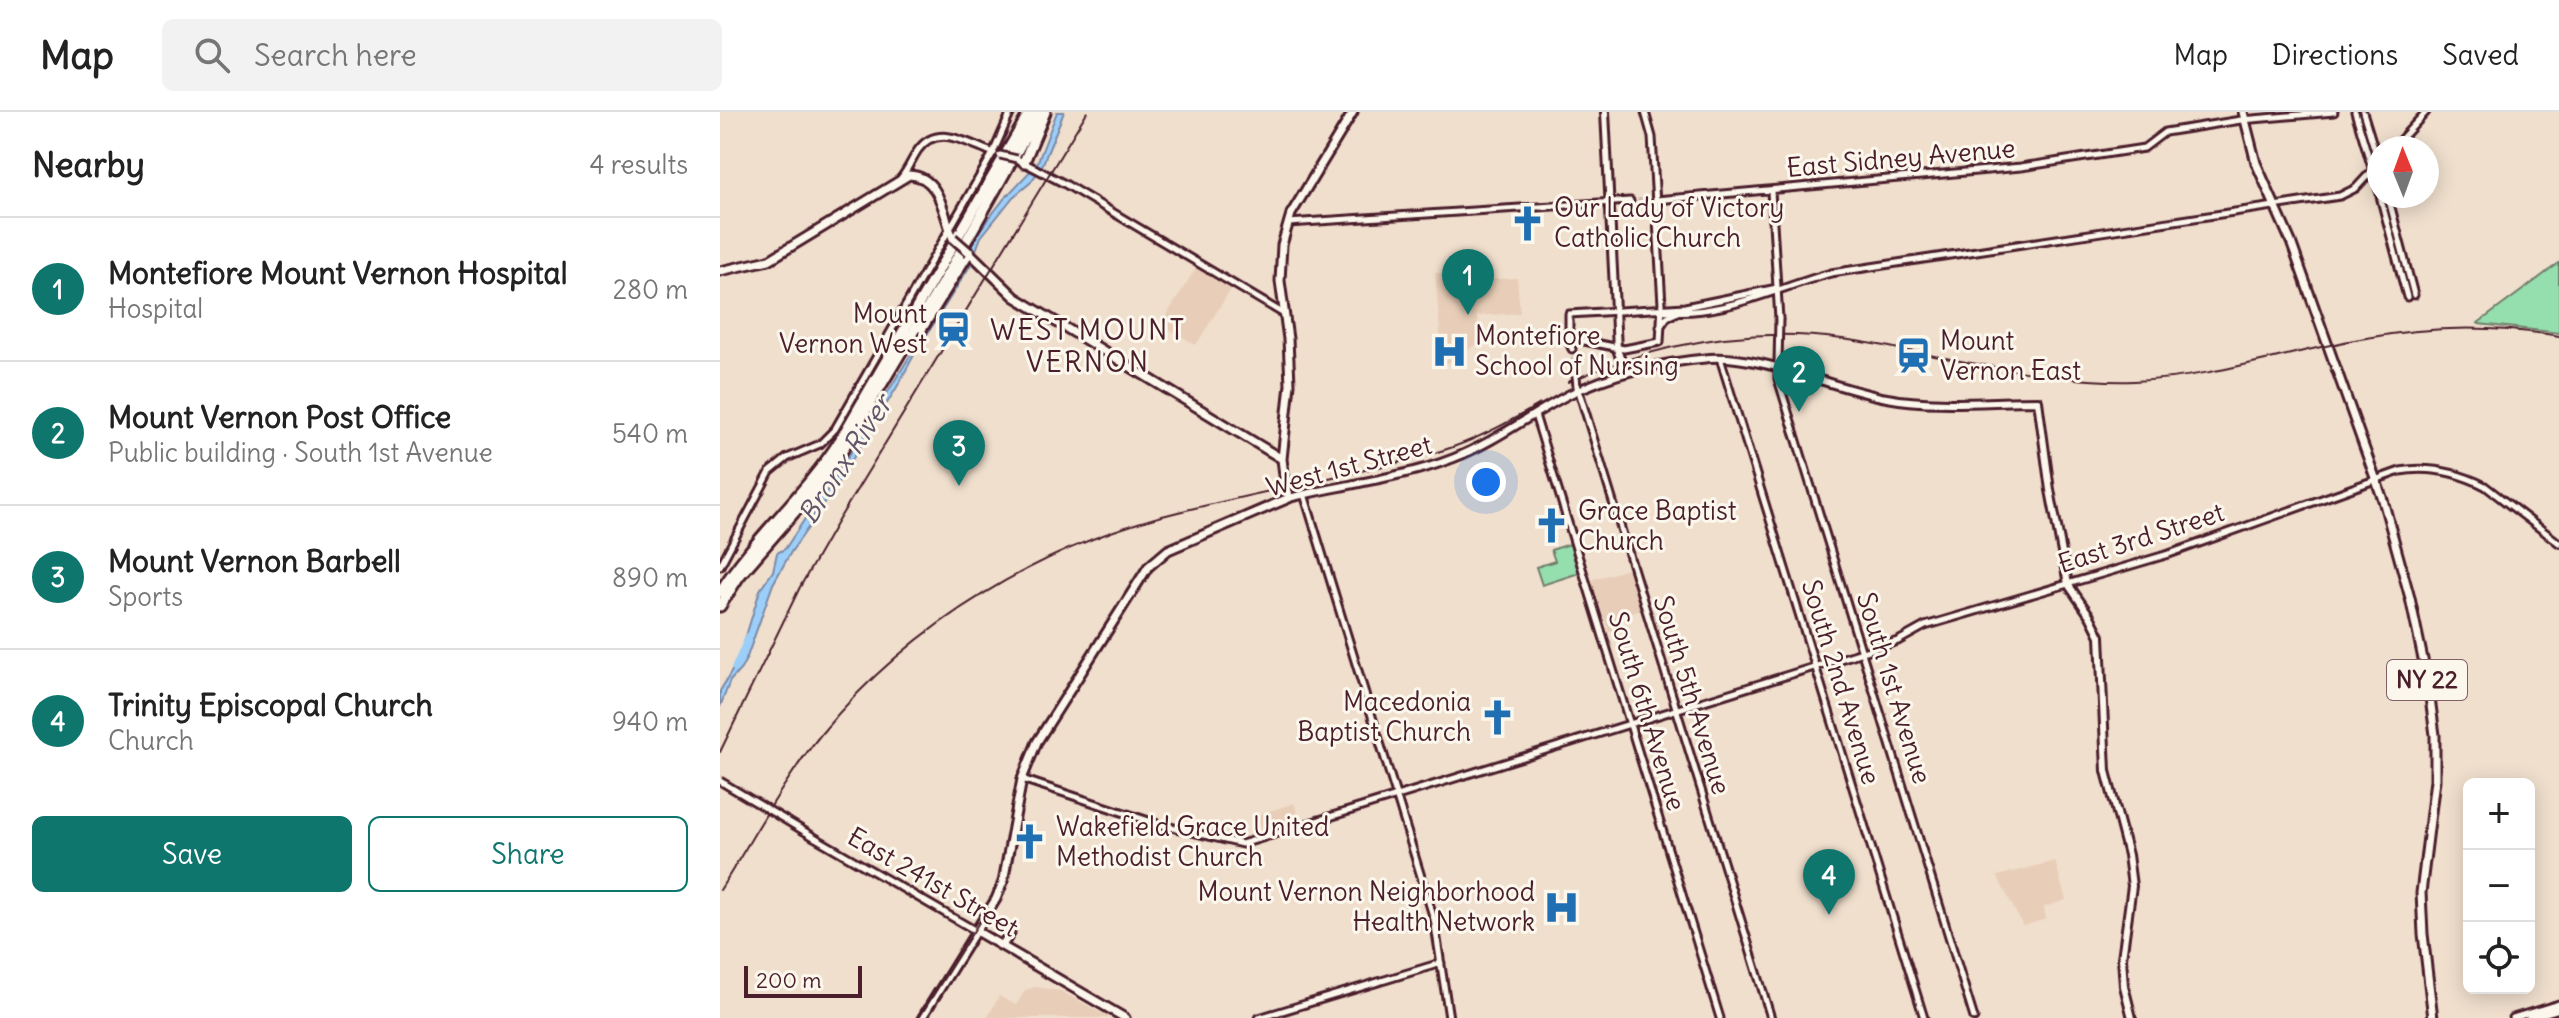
<!DOCTYPE html>
<meta charset="utf-8">
<style>
:root{--surface:#fff;--page:#f2f2f2;--text:#222;--muted:#767676;--line:#e0e0e0;--accent:#0f766e}
body{margin:0;font-family:Delius,sans-serif;background:var(--page);color:var(--text)}
.controls{position:absolute;right:24px;bottom:24px;display:grid;overflow:hidden;border-radius:12px;box-shadow:0 4px 20px #0003}
.controls button{width:72px;height:72px;display:grid;place-items:center;padding:0;border:0;border-bottom:2px solid var(--line);background:var(--surface);color:var(--text);font:40px sans-serif}
.compass{position:absolute;left:1647px;top:24px;width:72px;height:72px;border-radius:50%;background:var(--surface);box-shadow:0 4px 20px #0003;rotate:359deg}
.scale{position:absolute;left:24px;bottom:20px;width:118px;box-sizing:border-box;padding-left:8px;border:4px solid #4a1f2b;border-top:0;font-size:22px;line-height:28px;white-space:nowrap;color:#4a1f2b;-webkit-text-stroke:6px #fbf7ec;paint-order:stroke}
.you{position:absolute;left:766px;top:370px;width:28px;height:28px;margin:-20px;border:6px solid #fff;border-radius:50%;background:#1a73e8;box-shadow:0 0 0 12px #1a73e833}
.badge{display:grid;place-items:center;width:52px;height:52px;border-radius:50%;background:var(--accent);color:#fff;font-size:26px;font-weight:700}
.pin{position:absolute;translate:-50% -66px;filter:drop-shadow(0 2px 4px #0008)}
.pin::after{content:'';position:absolute;top:42px;width:28px;height:24px;background:inherit;clip-path:polygon(0 0,100% 0,50% 100%)}
.list{margin:0;padding:0;list-style:none}
h2{display:flex;justify-content:space-between;align-items:center;height:104px;margin:0;padding:0 32px;font-size:34px}
h2 small{font-size:26px;font-weight:400;color:var(--muted)}
.list li{display:grid;grid-template-columns:52px 1fr auto;gap:24px;align-items:center;box-sizing:border-box;height:144px;padding:0 32px;border-top:2px solid var(--line)}
.list b{display:block;font-size:30px;white-space:nowrap}
.list p{margin:0;font-size:26px;white-space:nowrap;color:var(--muted)}
.list em{font-size:26px;font-style:normal;color:var(--muted)}
.actions{display:flex;gap:16px;padding:24px 32px}
.actions a{flex:1;padding:18px 0;border:2px solid var(--accent);border-radius:12px;text-align:center;font-size:28px;color:var(--accent)}
.actions .main{background:var(--accent);color:#fff}
.icon{flex:none;width:44px;height:44px;fill:none;stroke:currentColor;stroke-width:2;stroke-linecap:round;stroke-linejoin:round}
.map{position:relative;flex:none;width:1839px;height:906px;overflow:hidden}
header{display:flex;align-items:center;gap:48px;box-sizing:border-box;height:112px;padding:0 40px;background:var(--surface);border-bottom:2px solid var(--line)}
header strong{font-size:38px}
nav{display:flex;gap:44px;margin-inline-start:auto;font-size:28px}
.search{width:560px;height:72px;background:var(--page);display:flex;align-items:center;gap:20px;box-sizing:border-box;padding:0 28px;border-radius:12px;color:var(--muted);font-size:30px}
main{display:flex}
aside{flex:1;background:var(--surface)}
.map>svg:first-child{display:block}
.built{fill:#e8ceb8}
.green{fill:#95dead;stroke:#707e6c;stroke-width:2}
.water{fill:#9bcff9;stroke:#7b89a7;stroke-width:2}
.lines{fill:none;stroke-linecap:round;stroke-linejoin:round}
.river{stroke:#9bcff9;stroke-width:7}
.tertiary-tunnel{stroke:#cfb9ad;stroke-width:5;stroke-dasharray:5 2.5;stroke-linecap:butt}
.tertiary-casing{stroke:#4a1f2b;stroke-width:11}
.secondary-casing{stroke:#4a1f2b;stroke-width:12}
.primary-casing{stroke:#4a1f2b;stroke-width:13}
.motorway-casing{stroke:#4a1f2b;stroke-width:15}
.tertiary{stroke:#fbf7ec;stroke-width:5}
.secondary{stroke:#fbf7ec;stroke-width:6}
.primary{stroke:#fbf7ec;stroke-width:7}
.motorway{stroke:#fbf7ec;stroke-width:9}
.rail{stroke:#4a1f2b;stroke-width:2}
.tertiary-bridge-casing{stroke:#4a1f2b;stroke-width:11;stroke-linecap:butt}
.secondary-bridge-casing{stroke:#4a1f2b;stroke-width:12;stroke-linecap:butt}
.primary-bridge-casing{stroke:#4a1f2b;stroke-width:13;stroke-linecap:butt}
.tertiary-bridge{stroke:#fbf7ec;stroke-width:5}
.secondary-bridge{stroke:#fbf7ec;stroke-width:6}
.primary-bridge{stroke:#fbf7ec;stroke-width:7}
.labels{text-anchor:middle;stroke-width:6;stroke-linejoin:round;paint-order:stroke}
.shield{fill:#fbf7ec;stroke:#7f6065;stroke-width:2}
.shield-label{font-size:24px;font-weight:bold;fill:#4a1f2b}
.street-label{font-size:26px;fill:#4a1f2b;stroke:#fbf7ec}
.poi-label{font-size:26px;fill:#4a1f2b;stroke:#fbf7ec;text-anchor:start}
.neighbourhood-label{font-size:28px;letter-spacing:2px;fill:#4a1f2b;stroke:#fbf7ec}
.water-label{font-size:28px;font-style:italic;fill:#625469;stroke:#fbf7ec}
</style>
<header>
<strong>Map</strong>
<div class="search"><svg class="icon" aria-label="search" viewBox="0 0 24 24"><circle cx="10" cy="10" r="6"/><path d="M15 15l6 6"/></svg>Search here</div>
<nav><a>Map</a><a>Directions</a><a>Saved</a></nav>
</header>
<main>
<aside>
<h2>Nearby<small>4 results</small></h2>
<ul class="list">
<li><span class="badge">1</span><div><b>Montefiore Mount Vernon Hospital</b><p>Hospital</p></div><em>280 m</em></li>
<li><span class="badge">2</span><div><b>Mount Vernon Post Office</b><p>Public building · South 1st Avenue</p></div><em>540 m</em></li>
<li><span class="badge">3</span><div><b>Mount Vernon Barbell</b><p>Sports</p></div><em>890 m</em></li>
<li><span class="badge">4</span><div><b>Trinity Episcopal Church</b><p>Church</p></div><em>940 m</em></li>
</ul>
<div class="actions"><a class="main">Save</a><a>Share</a></div>
</aside>
<div class="map">
<svg width="1839" height="906" viewBox="0 0 1839 906">
<rect width="100%" height="100%" fill="#f0dfcd"/>
<filter id="ink" filterUnits="userSpaceOnUse"><feTurbulence type="fractalNoise" baseFrequency=".0125" numOctaves="2"/><feDisplacementMap in="SourceGraphic" scale="16" xChannelSelector="R" yChannelSelector="G"/><feConvolveMatrix kernelMatrix="1 2 1 2 8 2 1 2 1" color-interpolation-filters="sRGB"/></filter>
<g filter="url(#ink)">
<path class="built" d="M753,150L754,168L797,166L800,201L757,204L758,214L765,227L723,254L715,161L734,160V152Z
M476,156L511,177L476,233L441,212Z
M908,457L922,497L900,504L902,516L889,520L871,468Z
M574,691L580,708L542,720L537,703Z
M1335,749L1346,788L1324,795L1326,807L1303,814L1277,764Z
M315,875L341,879L390,906H267L279,884L296,893L305,878Z"/>
<path class="green" d="M1839,151V221L1759,212L1758,211Z
M850,432L859,461L822,473L816,455L835,449L831,438Z"/>
<path class="water" d="M337,0H344L322,54L310,71L293,85L261,125L250,154L194,243L177,275L109,385L94,402L90,413L71,440L53,472L27,545L21,557L10,569L0,595V579L19,547L40,478L53,459L57,441L65,437L98,387L106,380L248,150L250,132L256,123L284,87L317,52Z"/>
<g class="lines">
<path class="river" d="M15,556L29,524"/>
<path class="tertiary-tunnel" d="M910,89L936,88
M852,237L855,259"/>
<defs>
<path id="tertiary" d="M1635,0L1659,79
M1643,0L1659,52
M1673,36L1706,0
M297,47L345,72L564,202
M181,66C188,57 192,47 198,38C218,10 249,32 274,41
M1051,79L1059,207
M1660,84L1687,185
M1668,84L1694,183
M936,88L1301,55L1424,36L1445,20L1521,8L1614,0
M568,111L910,89
M940,198C997,207 1056,176 1111,161L1620,84L1636,76L1659,51
M940,215L947,205L956,201
M849,230L859,228L904,237L940,230L942,192L932,25L925,0
M852,237L849,230V202L965,195L1057,176
M1000,246L1204,906
M1058,256V267L1254,906
M858,276L1051,906
M815,303L1000,906
M584,382L714,807L729,906
M0,454L50,360L67,346L100,332L115,317L273,41L291,0
M302,667L438,712L522,732L1178,529L1205,514L1449,442L1680,359C1710,354 1737,360 1765,374L1839,431
M94,725L256,819
M539,906L721,851
M1793,906L1839,892
M1809,906L1839,897"/>
<path id="secondary" d="M885,0L897,237L900,246
M569,386C623,372 681,367 734,346C775,330 811,302 850,282C893,261 943,250 990,246C1041,242 1114,277 1167,286C1217,295 1268,289 1318,289L1330,378L1348,472L1370,504L1380,524L1386,659L1408,743L1412,774L1402,846L1404,874L1412,906
M202,906L256,819"/>
<path id="primary" d="M1523,0L1536,51L1571,130L1663,388L1690,486L1708,571L1715,623V668L1701,781L1703,822L1713,906
M249,140L295,185L562,347
M0,159L49,148L189,63C221,64 223,103 233,126
M564,363L562,347L570,272L568,227L560,169L562,133L571,102L633,0
M282,834L290,821
M405,906L256,819L276,787L283,770L302,667L317,630L428,455L448,438L569,386L568,380"/>
<path id="motorway" d="M304,50L325,0
M202,216L249,140
M0,480C34,426 84,384 119,330L310,0
M0,494L19,464L98,373L123,337L226,165L319,0"/>
</defs>
<use href="#tertiary" class="tertiary-casing"/>
<use href="#secondary" class="secondary-casing"/>
<use href="#primary" class="primary-casing"/>
<use href="#motorway" class="motorway-casing"/>
<use href="#tertiary" class="tertiary"/>
<use href="#secondary" class="secondary"/>
<use href="#primary" class="primary"/>
<use href="#motorway" class="motorway"/>
<path class="rail" d="M848,270C921,238 997,220 1077,223C1135,225 1194,241 1251,251C1305,260 1359,271 1414,269C1493,266 1563,241 1640,227C1706,214 1773,213 1839,224
M0,640L80,475L116,412L367,0
M0,778C33,726 63,669 102,621C191,512 326,431 462,399C517,386 572,374 627,362C663,354 699,347 733,335C764,324 792,308 820,292
M199,906L268,796"/>
<defs>
<path id="tertiary-bridge" d="M280,43L297,47
M1058,251L1059,207
M856,264L857,275
M0,669L94,725"/>
<path id="secondary-bridge" d="M900,246L904,258"/>
<path id="primary-bridge" d="M233,126L249,140
M564,363L568,380"/>
</defs>
<use href="#tertiary-bridge" class="tertiary-bridge-casing"/>
<use href="#secondary-bridge" class="secondary-bridge-casing"/>
<use href="#primary-bridge" class="primary-bridge-casing"/>
<use href="#tertiary-bridge" class="tertiary-bridge"/>
<use href="#secondary-bridge" class="secondary-bridge"/>
<use href="#primary-bridge" class="primary-bridge"/>
</g>
</g>
<defs>
<symbol id="church-bare" viewBox="-9 -9 18 18"><path d="M-1.2-6h2.4v3.5h3.3v2.4h-3.3V6h-2.4V-.1h-3.3v-2.4h3.3Z" fill="#1f6fb2" stroke="#fbf7ec" stroke-width="2.5" paint-order="stroke"/></symbol>
<symbol id="station-bare" viewBox="-9 -9 18 18"><path d="M-3-6H3Q5-6 5-4V2Q5 4 3 4L4.5 6H3L1.5 4h-3L-3 6H-4.5L-3 4Q-5 4-5 2V-4Q-5-6-3-6ZM-3.5-4v3h7v-3ZM-3.5 1v1.5H-2V1ZM2 1v1.5H3.5V1Z" fill="#1f6fb2" stroke="#fbf7ec" stroke-width="2.5" paint-order="stroke"/></symbol>
<symbol id="hospital-bare" viewBox="-9 -9 18 18"><path d="M-5-5h3v3.5h4V-5h3V5h-3V1.5h-4V5h-3Z" fill="#1f6fb2" stroke="#fbf7ec" stroke-width="2.5" paint-order="stroke"/></symbol>
</defs>
<g fill-rule="evenodd">
<use href="#church-bare" x="782" y="86" width="51" height="51"/>
<use href="#station-bare" x="208" y="192" width="51" height="51"/>
<use href="#hospital-bare" x="704" y="214" width="51" height="51"/>
<use href="#station-bare" x="1168" y="218" width="51" height="51"/>
<use href="#church-bare" x="806" y="388" width="51" height="51"/>
<use href="#church-bare" x="752" y="580" width="51" height="51"/>
<use href="#church-bare" x="284" y="704" width="51" height="51"/>
<use href="#hospital-bare" x="816" y="770" width="51" height="51"/>
</g>
<g class="labels">
<rect class="shield" x="1667" y="548" width="80" height="40" rx="6"/>
<g class="shield-label">
<text x="1707" y="576">NY 22</text>
</g>
<g class="street-label">
<text transform="translate(1181 46) rotate(-5)" y="9">East Sidney Avenue</text>
<text transform="translate(629 354) rotate(-15)" y="9">West 1st Street</text>
<text transform="translate(1421 426) rotate(-18)" y="9">East 3rd Street</text>
<text transform="translate(1121 570) rotate(73)" y="9">South 2nd Avenue</text>
<text transform="translate(1174 576) rotate(73)" y="9">South 1st Avenue</text>
<text transform="translate(972 583) rotate(73)" y="9">South 5th Avenue</text>
<text transform="translate(927 599) rotate(73)" y="9">South 6th Avenue</text>
<text transform="translate(213 770) rotate(30)" y="9">East 241st Street</text>
</g>
<g class="poi-label">
<text x="834" y="105">Our Lady of Victory<tspan x="834" dy="30">Catholic Church</tspan></text>
<text x="207" y="211" text-anchor="end">Mount<tspan x="207" dy="30">Vernon West</tspan></text>
<text x="755" y="233">Montefiore<tspan x="755" dy="30">School of Nursing</tspan></text>
<text x="1220" y="238">Mount<tspan x="1220" dy="30">Vernon East</tspan></text>
<text x="858" y="408">Grace Baptist<tspan x="858" dy="30">Church</tspan></text>
<text x="751" y="599" text-anchor="end">Macedonia<tspan x="751" dy="30">Baptist Church</tspan></text>
<text x="336" y="724">Wakefield Grace United<tspan x="336" dy="30">Methodist Church</tspan></text>
<text x="815" y="789" text-anchor="end">Mount Vernon Neighborhood<tspan x="815" dy="30">Health Network</tspan></text>
</g>
<g class="neighbourhood-label">
<text x="368" y="228">WEST MOUNT<tspan x="368" dy="32">VERNON</tspan></text>
</g>
<g class="water-label">
<text transform="translate(125 347) rotate(-57)" y="10">Bronx River</text>
</g>
</g>
</svg>
<div class="controls">
<button>+</button>
<button>−</button>
<button><svg class="icon" aria-label="locate" viewBox="0 0 24 24"><circle cx="12" cy="12" r="6"/><path d="M12 2v4M12 18v4M2 12h4M18 12h4"/></svg></button>
</div>
<svg class="compass" viewBox="-18 -18 36 36"><path d="M0-13l5 13h-10z" fill="#e53935"/><path d="M0 13l5-13h-10z" fill="#767676"/></svg>
<div class="scale">200 m</div>
<div class="you"></div>
<div class="pin badge" style="left:748px;top:203px">1</div>
<div class="pin badge" style="left:1079px;top:300px">2</div>
<div class="pin badge" style="left:239px;top:374px">3</div>
<div class="pin badge" style="left:1109px;top:803px">4</div>
</div>
</main>
